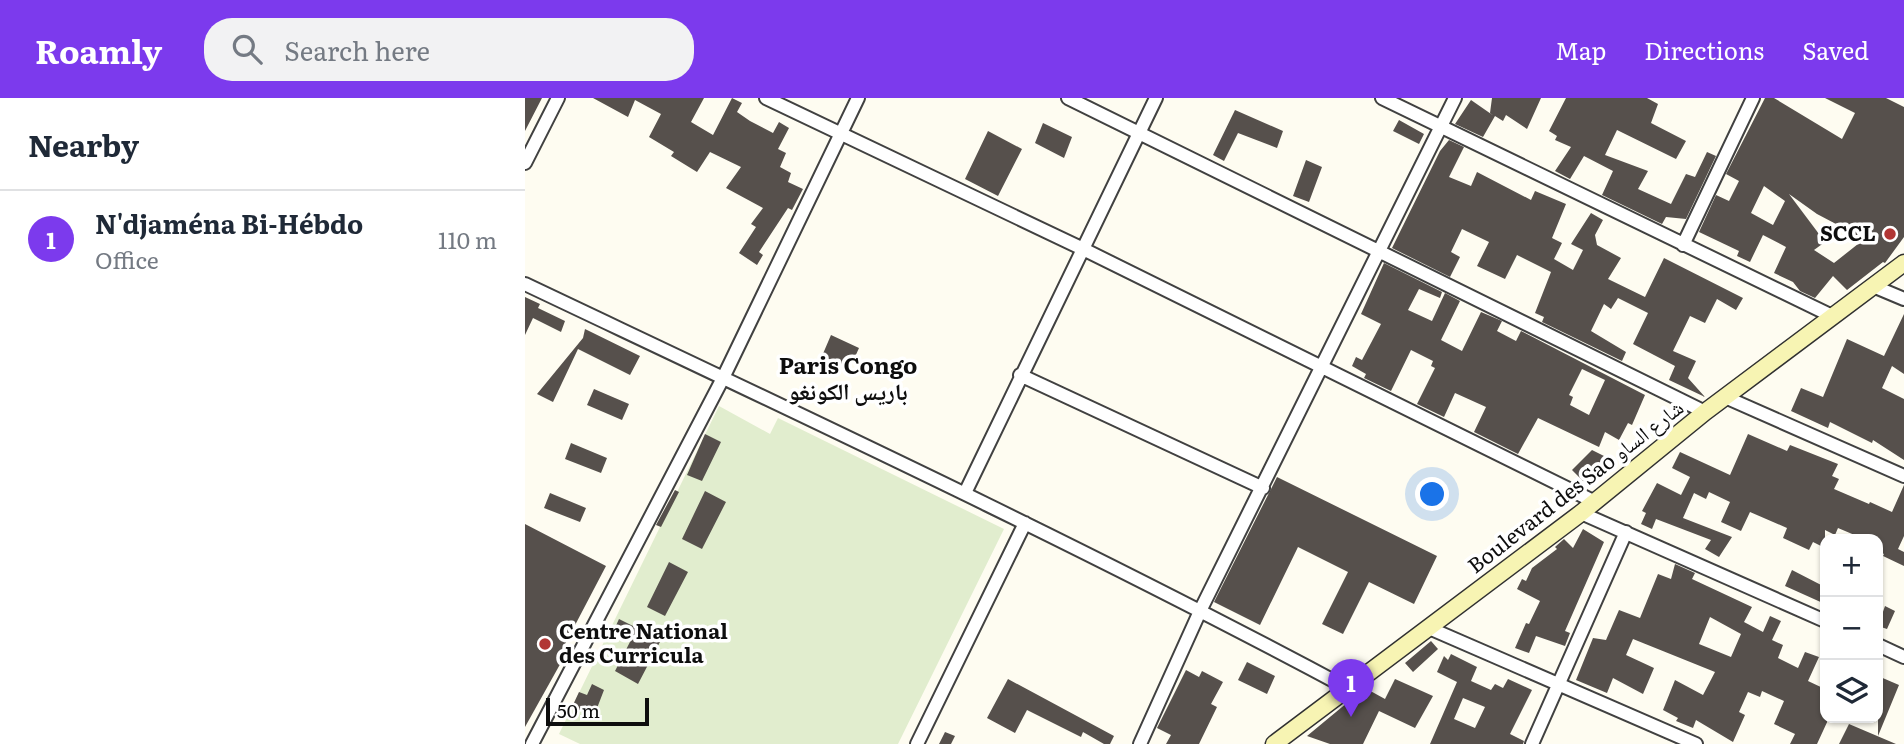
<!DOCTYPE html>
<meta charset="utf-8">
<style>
:root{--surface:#fff;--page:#f2f2f3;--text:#1f2937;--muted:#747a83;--line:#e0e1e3;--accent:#7c3aed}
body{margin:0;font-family:Literata,"Noto Naskh Arabic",serif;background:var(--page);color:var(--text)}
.controls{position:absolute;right:21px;bottom:21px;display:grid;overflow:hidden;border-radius:14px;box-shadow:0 2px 5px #0004}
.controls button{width:63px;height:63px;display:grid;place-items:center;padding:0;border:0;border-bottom:2px solid var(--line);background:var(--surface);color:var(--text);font:35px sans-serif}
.scale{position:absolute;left:21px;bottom:18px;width:103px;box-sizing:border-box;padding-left:7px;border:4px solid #0e0e0e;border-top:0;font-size:19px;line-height:24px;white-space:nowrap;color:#0e0e0e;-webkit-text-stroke:5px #fff;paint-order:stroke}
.you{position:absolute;left:908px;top:397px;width:24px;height:24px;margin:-18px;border:5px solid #fff;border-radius:50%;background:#1a73e8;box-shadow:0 0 0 10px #1a73e833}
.badge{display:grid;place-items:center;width:46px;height:46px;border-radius:50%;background:var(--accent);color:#fff;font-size:23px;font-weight:700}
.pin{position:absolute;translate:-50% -58px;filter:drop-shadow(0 2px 4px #0008)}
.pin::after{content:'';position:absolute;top:37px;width:24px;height:21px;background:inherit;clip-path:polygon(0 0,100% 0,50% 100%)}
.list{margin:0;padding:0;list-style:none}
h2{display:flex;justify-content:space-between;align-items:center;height:91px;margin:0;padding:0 28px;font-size:30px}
h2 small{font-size:23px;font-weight:400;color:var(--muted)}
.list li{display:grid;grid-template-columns:46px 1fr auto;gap:21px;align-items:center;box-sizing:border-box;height:98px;padding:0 28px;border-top:2px solid var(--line)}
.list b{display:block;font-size:26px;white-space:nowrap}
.list p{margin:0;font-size:23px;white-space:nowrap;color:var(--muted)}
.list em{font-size:23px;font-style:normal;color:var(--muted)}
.icon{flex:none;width:38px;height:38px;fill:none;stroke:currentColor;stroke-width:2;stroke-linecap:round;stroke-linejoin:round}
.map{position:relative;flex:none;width:1379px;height:646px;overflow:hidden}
header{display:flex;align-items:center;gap:42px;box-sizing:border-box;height:98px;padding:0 35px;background:var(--accent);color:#fff}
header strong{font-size:33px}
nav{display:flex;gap:38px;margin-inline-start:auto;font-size:24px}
.search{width:490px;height:63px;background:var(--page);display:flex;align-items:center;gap:18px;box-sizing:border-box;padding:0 24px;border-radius:28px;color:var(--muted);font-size:26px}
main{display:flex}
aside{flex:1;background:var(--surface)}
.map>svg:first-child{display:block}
.pitch{fill:#e1edce}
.building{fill:#56504c;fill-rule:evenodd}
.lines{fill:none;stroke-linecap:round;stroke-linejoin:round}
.street-casing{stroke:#414141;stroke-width:16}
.secondary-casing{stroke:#303030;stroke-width:19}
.street{stroke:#fff;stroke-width:12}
.secondary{stroke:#f7f4b3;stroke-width:16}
.poi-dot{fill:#b13634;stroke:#fff;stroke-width:2.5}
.labels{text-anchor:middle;stroke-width:7;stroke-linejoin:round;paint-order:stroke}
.poi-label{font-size:21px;font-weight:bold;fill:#0e0e0e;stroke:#fff;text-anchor:end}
.street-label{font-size:21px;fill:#0e0e0e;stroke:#fff}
.neighbourhood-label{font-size:23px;font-weight:bold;fill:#0e0e0e;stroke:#fff}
</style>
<header>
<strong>Roamly</strong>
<div class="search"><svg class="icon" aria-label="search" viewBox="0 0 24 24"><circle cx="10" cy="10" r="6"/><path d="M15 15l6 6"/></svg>Search here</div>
<nav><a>Map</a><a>Directions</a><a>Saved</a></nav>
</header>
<main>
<aside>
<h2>Nearby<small></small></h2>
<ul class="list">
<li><span class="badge">1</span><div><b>N'djaména Bi-Hébdo</b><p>Office</p></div><em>110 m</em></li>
</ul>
</aside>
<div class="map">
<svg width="1379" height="646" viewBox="0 0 1379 646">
<rect width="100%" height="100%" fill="#fefcf1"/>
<path class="pitch" d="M194,308L245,336L253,320L479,431L373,646H55L34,636Z"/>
<path class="building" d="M0,0H17L0,33Z
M68,0H179L166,24L188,37L207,0L217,5L212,14L225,23L248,35L254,24L264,30L253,51L261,55L255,69L266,75L263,84L278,91L267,112L263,110L234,154L238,157L232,167L214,155L231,129L226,126L238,110L201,90L216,69L185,54L172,74L146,58L149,54L124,39L136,16L110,2L103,19Z
M967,0H1016L1002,31L981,17L978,23L970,18L958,39L930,26L946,2L969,18L965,15Z
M1041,0H1122L1133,6L1126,25L1161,43L1151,61L1092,32L1080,57L1123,73L1113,91L1146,106L1161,76L1170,79L1182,54L1191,58L1161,121L1141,119L1137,126L1077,97L1088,73L1059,58L1045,81L1030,73L1046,49L1030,42L1032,38L1024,33Z
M1240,0H1249L1317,41L1330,15L1300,0H1361L1379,9V139L1360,165L1358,164L1322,192L1308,178L1290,200L1275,193L1268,184L1249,175L1261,149L1238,137L1225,164L1212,158L1214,153L1174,134L1191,97L1204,103L1214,83L1201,76ZM1239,88L1260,103L1248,127L1226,115ZM1264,96L1292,116L1330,136L1325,140L1333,146L1309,165L1289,152L1300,144Z
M710,12L758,33L752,50L713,35L699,63L688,57Z
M874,22L899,36L894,46L868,33Z
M518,25L547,39L539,60L510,45Z
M463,33L497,51L473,98L440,81Z
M924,42L939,49L924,79L946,88L952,74L1006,102L1010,93L1041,106L1027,140L1037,145L1029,161L1048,172L1058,152L1046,146L1066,115L1078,122L1070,137L1072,147L1096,160L1083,181L1120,199L1139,160L1218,200L1211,212L1192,201L1180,225L1165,218L1148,253L1171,263L1163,280L1180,299L1144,282L1150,268L1108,246L1123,215L1093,200L1086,211L1079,206L1066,233L1101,254L1097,263L1017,224L1019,219L1010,215L1026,174L992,157L980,181L952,168L964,144L937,131L926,154L935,159L925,179L867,150L915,53Z
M781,62L797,69L784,104L768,98Z
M859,165L917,194L915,200L894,191L883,212L907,223L920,195L935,203L916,242L937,253L956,214L977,223L972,233L991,243L996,233L1120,297L1107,327L1103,325L1094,342L1080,334L1074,349L1013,320L993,356L949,334L961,309L930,295L919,319L892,306L910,270L906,268L908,263L886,252L866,293L839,280L841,276L827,268L831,259L837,262L856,226L836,216ZM1057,271L1080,282L1064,317L1045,307L1048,299L1044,297Z
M0,199L15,206L13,210L40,223L36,234L8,220L0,237Z
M1379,216V276L1367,268L1357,290L1379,301V362L1348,342L1347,345L1305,324L1303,330L1266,313L1276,290L1298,299L1322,241L1359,258Z
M60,231L115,258L105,277L53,251L28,304L12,296L58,240Z
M306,237L334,250L325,270L297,258Z
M69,291L104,306L97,322L62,307Z
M180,336L196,344L177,383L162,377Z
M1223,336L1262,353L1265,347L1313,366L1307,378L1314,381L1309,391L1344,406L1345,404L1367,414L1379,387V438L1373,451L1379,454V468L1358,458L1359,456L1353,453V441H1339L1313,430L1310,437L1300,432V450L1288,444L1284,452L1258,440L1262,430L1225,414L1216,433L1196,424L1205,404L1184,394L1181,401L1169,395L1158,420L1207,439L1194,459L1180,451L1186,442L1131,421L1127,431L1116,426L1121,415L1117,413L1132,385L1156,397L1165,379L1147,370L1155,354L1205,377Z
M46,345L82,360L76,375L40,361Z
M1067,352L1085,361L1060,385L1047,372Z
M752,379L912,458L889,506L844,484L818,536L797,526L823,474L773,449L735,527L689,504Z
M150,392L154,394L136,429L131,427Z
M180,393L201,404L177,451L157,441Z
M25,395L61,410L55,424L19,410Z
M0,426L81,468L37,552L40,553L38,561L0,629Z
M1058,431L1079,444L1040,533L1045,535L1040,548L1011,538L1004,555L990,550L1001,525L1004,526L1015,503L992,491L997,481L1001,483L1007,470L1032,451L1030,449L1039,441L1048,450Z
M144,464L163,474L140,518L122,509Z
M1150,466L1170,475L1167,481L1227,509L1219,524L1238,534L1245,518L1256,523L1247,542L1258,547L1253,560L1273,570L1280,554L1294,559L1283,583L1300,591V620H1304L1292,646H1265L1270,636L1249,626L1259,603L1237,593L1235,599L1223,594L1214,614L1220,617L1208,644L1171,622L1168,630L1151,623L1153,620L1138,612L1150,582L1178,597L1190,574L1108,541L1101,557L1129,570L1118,596L1088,580L1082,595L1051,582L1068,540L1081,542L1094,512L1115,520L1133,476L1146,481ZM1185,519L1216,536L1206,559L1174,546Z
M1267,472L1300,489V506L1260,488Z
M1360,508L1370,513L1362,531L1353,528Z
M94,521L136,542L113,586L90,573L106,542L88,534Z
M906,543L913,551L888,574L880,565Z
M926,556L952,569L946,583L966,592L970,586L978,590L983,581L1007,592L985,636L999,643L998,646H905L932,584L912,574L919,558L923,562ZM938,600L960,609L950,630L929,621Z
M722,564L750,578L742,596L713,582Z
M661,572L674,579L677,573L698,584L686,606L692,609L674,646H641L646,637L632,630Z
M1353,578L1374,587L1353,638Z
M483,581L589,638L585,646H579L558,634L556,639L502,612L490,635L462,620Z
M870,581L908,598L890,630L854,613L838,646H805L782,638L840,590L860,601Z
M67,586L79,592L69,618L47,609L54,594L62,597Z
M1324,626L1371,646H1314Z
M420,634L430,638L426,646H414Z"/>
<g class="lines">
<defs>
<path id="street" d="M241,0L556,150L1070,404
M543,0L1180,314
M857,0L1307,218
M0,65L33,0
M1158,147L1228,0
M0,186C276,317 553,446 822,590
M1348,188L1379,201
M495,277L738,390
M1200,299L1379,378
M440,395L631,0
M1056,415L1300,523
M904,530L1171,646
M1353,547L1379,559
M7,646L198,280L333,0
M392,646L500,425
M615,646L676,511L930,0
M1007,646L1101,434"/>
<path id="secondary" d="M749,646L1056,415L1180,314L1379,165"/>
</defs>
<use href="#street" class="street-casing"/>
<use href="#secondary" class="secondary-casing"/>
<use href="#street" class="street"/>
<use href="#secondary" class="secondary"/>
</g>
<g class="poi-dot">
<circle cx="1365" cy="136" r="7"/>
<circle cx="20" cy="546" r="7"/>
</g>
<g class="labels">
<g class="poi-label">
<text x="1351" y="143">SCCL</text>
<text x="34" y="541" text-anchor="start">Centre National<tspan x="34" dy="24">des Curricula</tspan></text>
</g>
<g class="street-label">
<text transform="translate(1051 389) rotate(-38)" y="7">Boulevard des Sao شارع الساو</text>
</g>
<g class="neighbourhood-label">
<text x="323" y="276">Paris Congo<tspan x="323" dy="26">باريس الكونغو</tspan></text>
</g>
</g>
</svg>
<div class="controls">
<button>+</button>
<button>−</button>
<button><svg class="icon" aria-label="layers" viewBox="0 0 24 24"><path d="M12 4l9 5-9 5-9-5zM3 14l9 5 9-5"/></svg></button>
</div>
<div class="scale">50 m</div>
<div class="you"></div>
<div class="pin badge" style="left:826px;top:619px">1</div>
</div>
</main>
